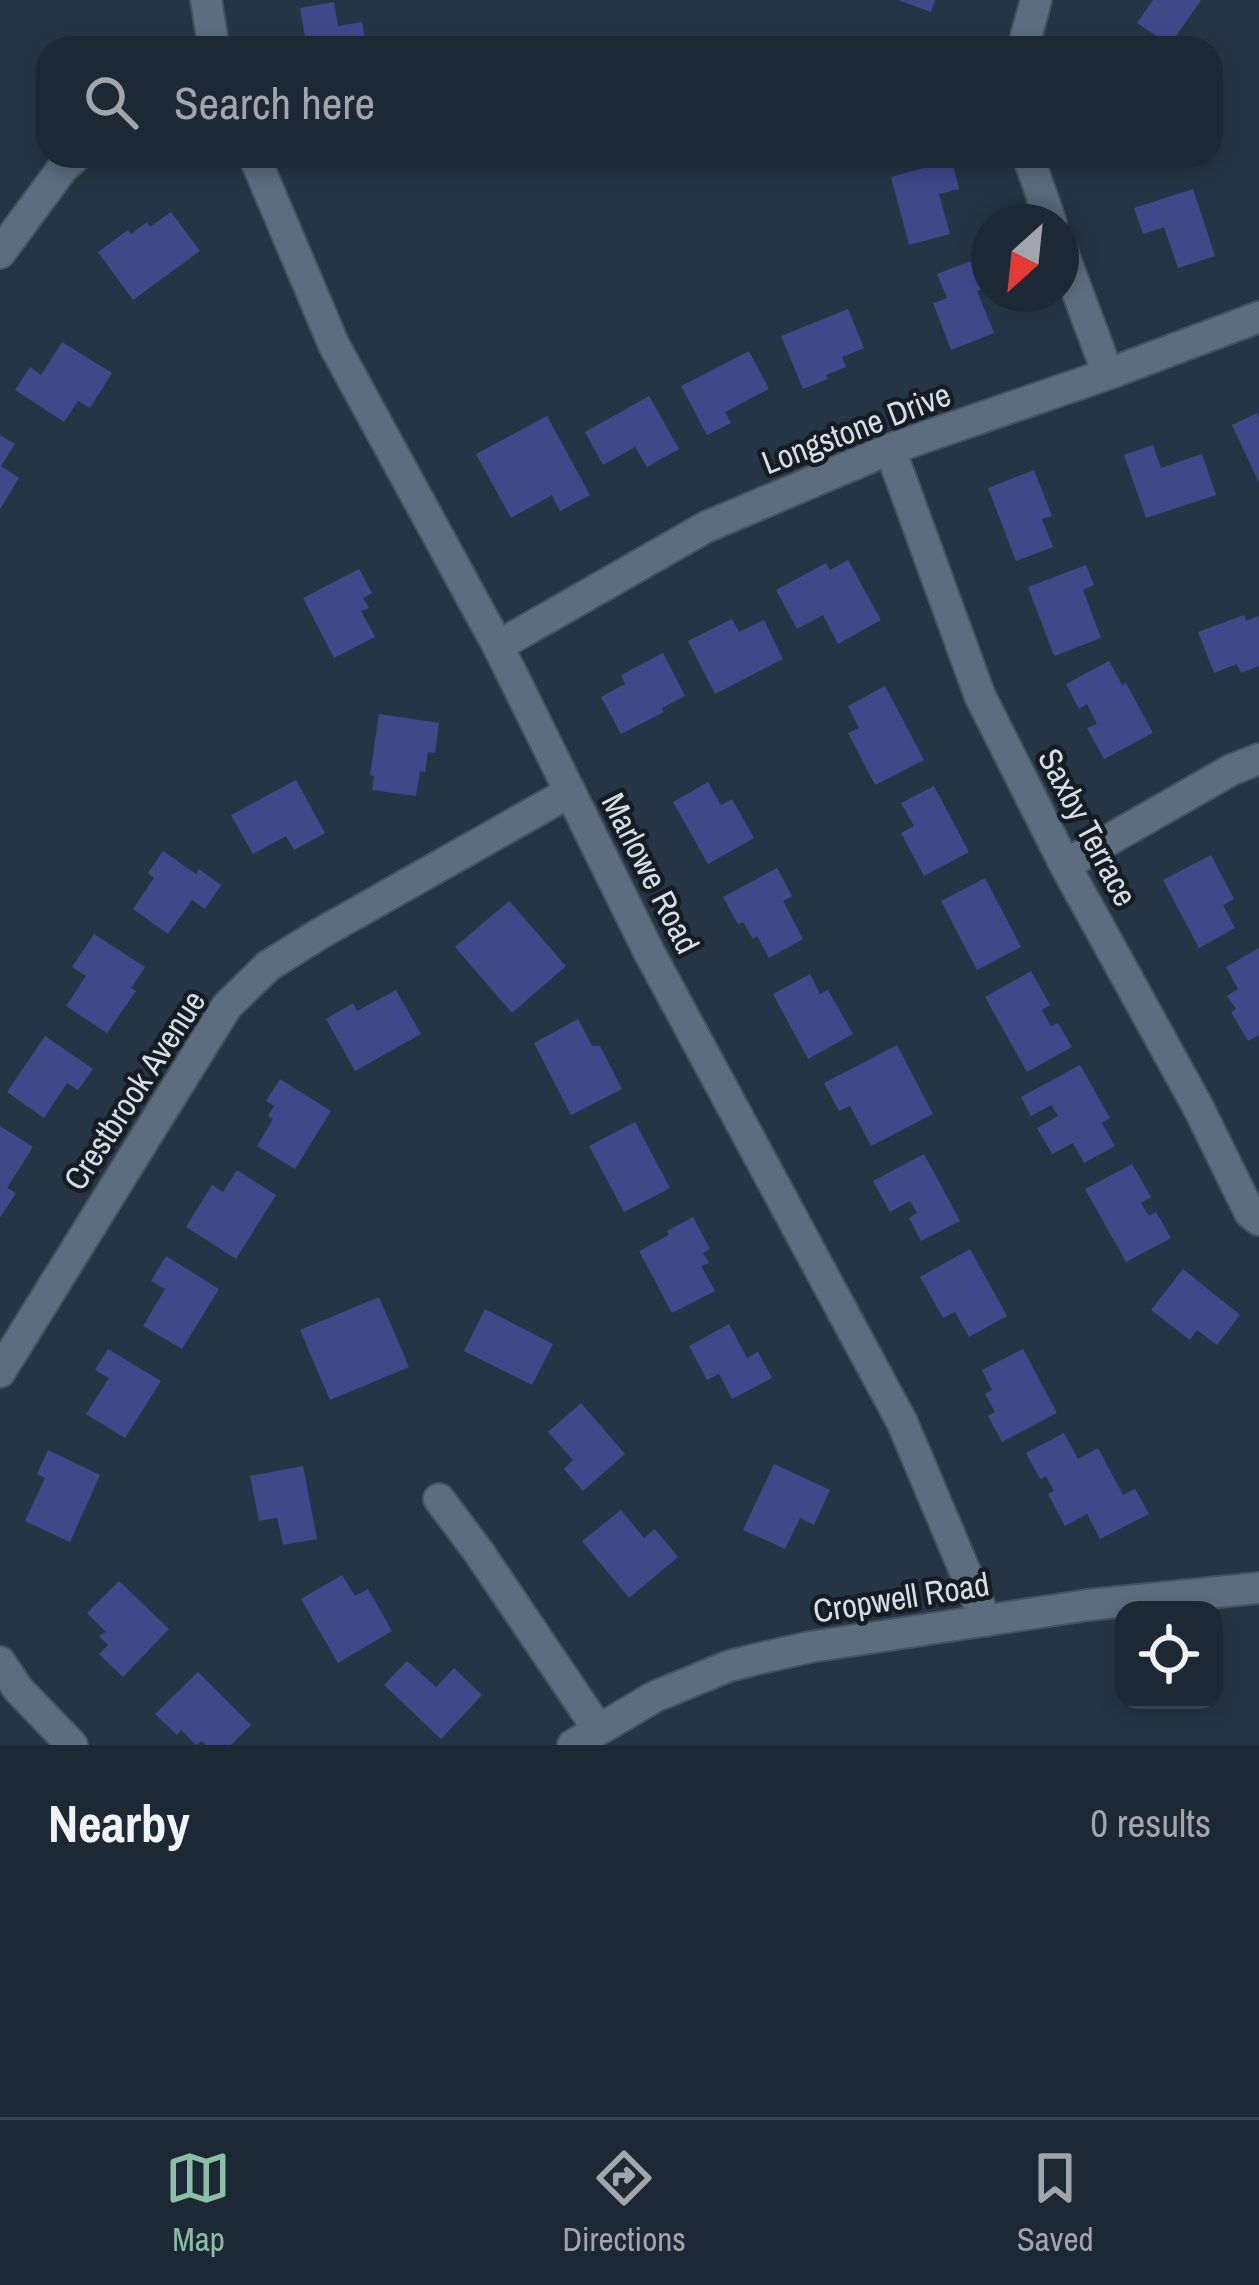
<!DOCTYPE html>
<style>
:root{--surface:#1c2834;--page:#25303c;--text:#f1f3f6;--muted:#a0a6ac;--line:#3a444f;--accent:#8abfa5}
body{margin:0;font-family:"Archivo Narrow",sans-serif;background:var(--page);color:var(--text)}
.controls{position:absolute;right:36px;bottom:36px;display:grid;overflow:hidden;border-radius:24px;box-shadow:0 6px 18px #0003}
.controls button{width:108px;height:108px;display:grid;place-items:center;padding:0;border:0;border-bottom:3px solid var(--line);background:var(--surface);color:var(--text);font:60px sans-serif}
.compass{position:absolute;left:971px;top:204px;width:108px;height:108px;border-radius:50%;background:var(--surface);box-shadow:0 6px 18px #0003;rotate:207deg}
.list{margin:0;padding:0;list-style:none}
h2{display:flex;justify-content:space-between;align-items:center;height:156px;margin:0;padding:0 48px;font-size:51px}
h2 small{font-size:39px;font-weight:400;color:var(--muted)}
.icon{flex:none;width:66px;height:66px;fill:none;stroke:currentColor;stroke-width:2;stroke-linecap:round;stroke-linejoin:round}
.map{position:relative;flex:none;width:1259px;height:1745px;overflow:hidden}
.search{position:absolute;background:var(--surface);box-shadow:0 6px 18px #0003;left:36px;right:36px;top:36px;height:132px;display:flex;align-items:center;gap:30px;box-sizing:border-box;padding:0 42px;border-radius:36px;color:var(--muted);font-size:45px}
.sheet{height:372px;background:var(--surface)}
nav{display:flex;justify-content:space-around;align-items:center;box-sizing:border-box;height:168px;border-top:3px solid var(--line);background:var(--surface);font-size:33px;color:var(--muted)}
nav a{display:grid;justify-items:center;gap:6px}
nav .on{color:var(--accent)}
.map>svg:first-child{display:block}
.building{fill:#414789}
.lines{fill:none;stroke-linecap:round;stroke-linejoin:round}
.street-casing{stroke:#455260;stroke-width:34}
.secondary-casing{stroke:#455260;stroke-width:34}
.street{stroke:#5c6d7f;stroke-width:30}
.secondary{stroke:#5c6d7f;stroke-width:30}
.labels{text-anchor:middle;stroke-width:9;stroke-linejoin:round;paint-order:stroke}
.street-label{font-size:33px;fill:#d4dee8;stroke:#151c23}
</style>
<div class="map">
<svg width="1259" height="1745" viewBox="0 0 1259 1745">
<rect width="100%" height="100%" fill="#263545"/>
<path class="building" d="M898,0H935L931,12Z
M1153,0H1201L1170,45L1137,23Z
M334,2L338,26L362,22L367,48H307L300,8Z
M1117,156H1161V165L1117,163Z
M952,160L959,189L939,194L950,234L909,245L891,177Z
M1193,189L1215,256L1178,268L1164,227L1143,234L1134,208Z
M171,212L200,251L133,300L98,252L128,230L131,234L147,222L150,227Z
M979,258L989,286L977,291L994,333L951,350L933,303L947,298L937,274Z
M848,309L864,348L842,357L846,367L826,375L828,379L803,389L781,336Z
M62,342L112,373L90,408L78,401L64,422L15,390L30,367L41,375Z
M749,351L769,389L725,412L731,423L707,435L681,386Z
M649,396L679,449L647,467L635,447L603,465L585,432Z
M1257,413L1259,417V483L1232,425Z
M547,416L590,495L560,511L552,495L511,518L476,454Z
M0,435L15,444L1,466L19,478L0,509Z
M1153,445L1161,468L1202,454L1216,495L1146,518L1124,455Z
M1034,470L1052,516L1042,519L1053,547L1016,561L988,488Z
M848,560L881,620L838,644L823,615L797,629L776,590L826,563L830,570Z
M1086,565L1094,585L1083,590L1101,638L1054,656L1028,587Z
M359,569L372,593L363,598L369,608L361,611L375,637L334,658L303,598Z
M1244,615L1246,621L1259,616V666L1241,673L1237,664L1214,673L1198,632Z
M732,619L739,632L764,620L783,659L715,694L688,641Z
M663,653L685,696L662,708L664,712L621,734L601,697L625,684L621,675Z
M1109,661L1122,685L1126,683L1153,733L1104,759L1087,728L1097,724L1087,704L1079,709L1066,684Z
M885,686L924,760L875,785L848,733L859,728L848,706Z
M379,714L439,723L435,753L428,752L425,772L420,771L416,796L372,790L374,776L370,775Z
M296,780L325,833L294,850L286,836L253,854L231,815Z
M708,782L721,805L732,799L754,838L708,864L673,802Z
M934,786L969,852L924,876L901,833L914,826L901,803Z
M163,851L196,874L199,869L221,885L205,909L192,900L168,934L133,909L154,878L148,873Z
M1211,855L1234,899L1223,905L1235,928L1199,948L1163,880Z
M777,868L792,896L783,901L803,939L769,958L757,936L753,939L743,922L738,924L723,897Z
M985,878L1021,947L977,970L941,901Z
M509,901L566,966L512,1013L455,947Z
M94,934L145,967L131,988L136,991L107,1033L66,1006L86,976L72,967Z
M1259,948V1035L1248,1041L1231,1012L1236,1009L1227,996L1238,989L1226,967Z
M1031,971L1050,1005L1042,1010L1051,1026L1058,1023L1072,1047L1027,1072L985,997Z
M810,974L820,994L828,990L853,1034L808,1059L773,994Z
M396,990L421,1034L355,1071L326,1019L353,1003L357,1011Z
M578,1019L592,1046H600L622,1089L571,1115L534,1043Z
M45,1036L93,1069L78,1090L67,1083L44,1118L7,1092Z
M897,1045L933,1114L871,1146L850,1106L839,1111L824,1083Z
M1080,1065L1110,1118L1102,1123L1115,1146L1084,1163L1073,1143L1052,1154L1037,1128L1058,1116L1051,1105L1031,1116L1021,1097Z
M280,1079L331,1111L295,1169L257,1146L273,1119L268,1116L274,1106L266,1101Z
M635,1122L670,1188L624,1212L589,1146Z
M0,1126L33,1147L7,1188L16,1193L0,1218Z
M924,1154L960,1221L921,1241L909,1218L917,1213L910,1201L890,1212L873,1181Z
M1132,1164L1151,1197L1141,1203L1149,1216L1156,1212L1171,1238L1126,1262L1085,1189Z
M237,1170L276,1195L236,1259L186,1227L212,1185L223,1192Z
M693,1217L710,1249L703,1253L709,1263L701,1266L715,1291L672,1313L639,1251L669,1235L667,1231Z
M970,1249L1007,1316L969,1337L955,1312L943,1318L920,1277Z
M166,1256L219,1289L182,1349L143,1326L165,1289L151,1281Z
M1183,1269L1240,1315L1217,1345L1197,1330L1190,1340L1151,1310Z
M379,1297L409,1367L330,1400L300,1330Z
M485,1309L553,1344L532,1385L464,1351Z
M729,1324L747,1358L758,1352L772,1378L732,1399L719,1374L707,1380L689,1346Z
M108,1349L161,1381L125,1438L86,1414L109,1378L95,1370Z
M1023,1349L1057,1413L1002,1442L988,1416L995,1412L985,1394L992,1390L982,1370Z
M581,1403L625,1454L583,1491L564,1469L573,1460L548,1432Z
M1064,1433L1078,1459L1098,1448L1123,1495L1135,1489L1149,1514L1100,1539L1087,1514L1065,1526L1048,1494L1054,1491L1046,1476L1040,1479L1026,1453Z
M48,1450L100,1475L70,1542L25,1521L45,1478L37,1474Z
M774,1464L830,1490L814,1525L800,1518L785,1549L743,1530Z
M303,1466L317,1539L283,1545L277,1518L259,1521L250,1476Z
M621,1510L644,1538L655,1529L678,1557L629,1598L582,1541Z
M342,1575L355,1596L368,1589L392,1631L338,1663L301,1599Z
M119,1581L169,1629L123,1677L99,1654L108,1645L99,1636L106,1632L87,1613Z
M407,1661L436,1687L454,1668L482,1695L441,1739L384,1685Z
M198,1672L251,1725L231,1745H206L202,1741L196,1745L181,1730L177,1735L155,1714Z"/>
<g class="lines">
<defs>
<path id="street" d="M1023,48L1036,0
M1028,156L1051,222
M1061,248L1108,374
M0,253L62,169L76,156
M890,449L980,696L1065,865L1198,1107L1250,1213L1259,1220
M498,646L706,527L890,449L1108,374L1259,317
M1065,865L1231,770L1259,759
M0,1372L227,1006L268,966L321,933L570,792
M439,1499L478,1551L598,1729
M0,1662L18,1689L72,1745"/>
<path id="secondary" d="M206,0L214,48
M254,156L334,345L498,646L649,952L902,1422L986,1621
M573,1745L654,1697L729,1666L757,1659L810,1647L1088,1605L1259,1588"/>
</defs>
<use href="#street" class="street-casing"/>
<use href="#secondary" class="secondary-casing"/>
<use href="#street" class="street"/>
<use href="#secondary" class="secondary"/>
</g>
<g class="labels">
<g class="street-label">
<text transform="translate(856 428) rotate(-21)" y="12">Longstone Drive</text>
<text transform="translate(1088 827) rotate(62)" y="12">Saxby Terrace</text>
<text transform="translate(651 873) rotate(63)" y="12">Marlowe Road</text>
<text transform="translate(134 1090) rotate(-57)" y="12">Crestbrook Avenue</text>
<text transform="translate(901 1597) rotate(-9)" y="12">Cropwell Road</text>
</g>
</g>
</svg>
<div class="controls">
<button><svg class="icon" aria-label="locate" viewBox="0 0 24 24"><circle cx="12" cy="12" r="6"/><path d="M12 2v4M12 18v4M2 12h4M18 12h4"/></svg></button>
</div>
<svg class="compass" viewBox="-18 -18 36 36"><path d="M0-13l5 13h-10z" fill="#e53935"/><path d="M0 13l5-13h-10z" fill="#a0a6ac"/></svg>
<div class="search"><svg class="icon" aria-label="search" viewBox="0 0 24 24"><circle cx="10" cy="10" r="6"/><path d="M15 15l6 6"/></svg>Search here</div>
</div>
<section class="sheet">
<h2>Nearby<small>0 results</small></h2>
<ul class="list">
</ul>
</section>
<nav>
<a class="on"><svg class="icon" aria-label="map" viewBox="0 0 24 24"><path d="M3 6l6-2 6 2 6-2v14l-6 2-6-2-6 2zM9 4v14M15 6v14"/></svg>Map</a>
<a><svg class="icon" aria-label="directions" viewBox="0 0 24 24"><path d="M12 3l9 9-9 9-9-9zM9 14v-3h6M13 9l2 2-2 2"/></svg>Directions</a>
<a><svg class="icon" aria-label="saved" viewBox="0 0 24 24"><path d="M7 4h10v16l-5-4-5 4z"/></svg>Saved</a>
</nav>
